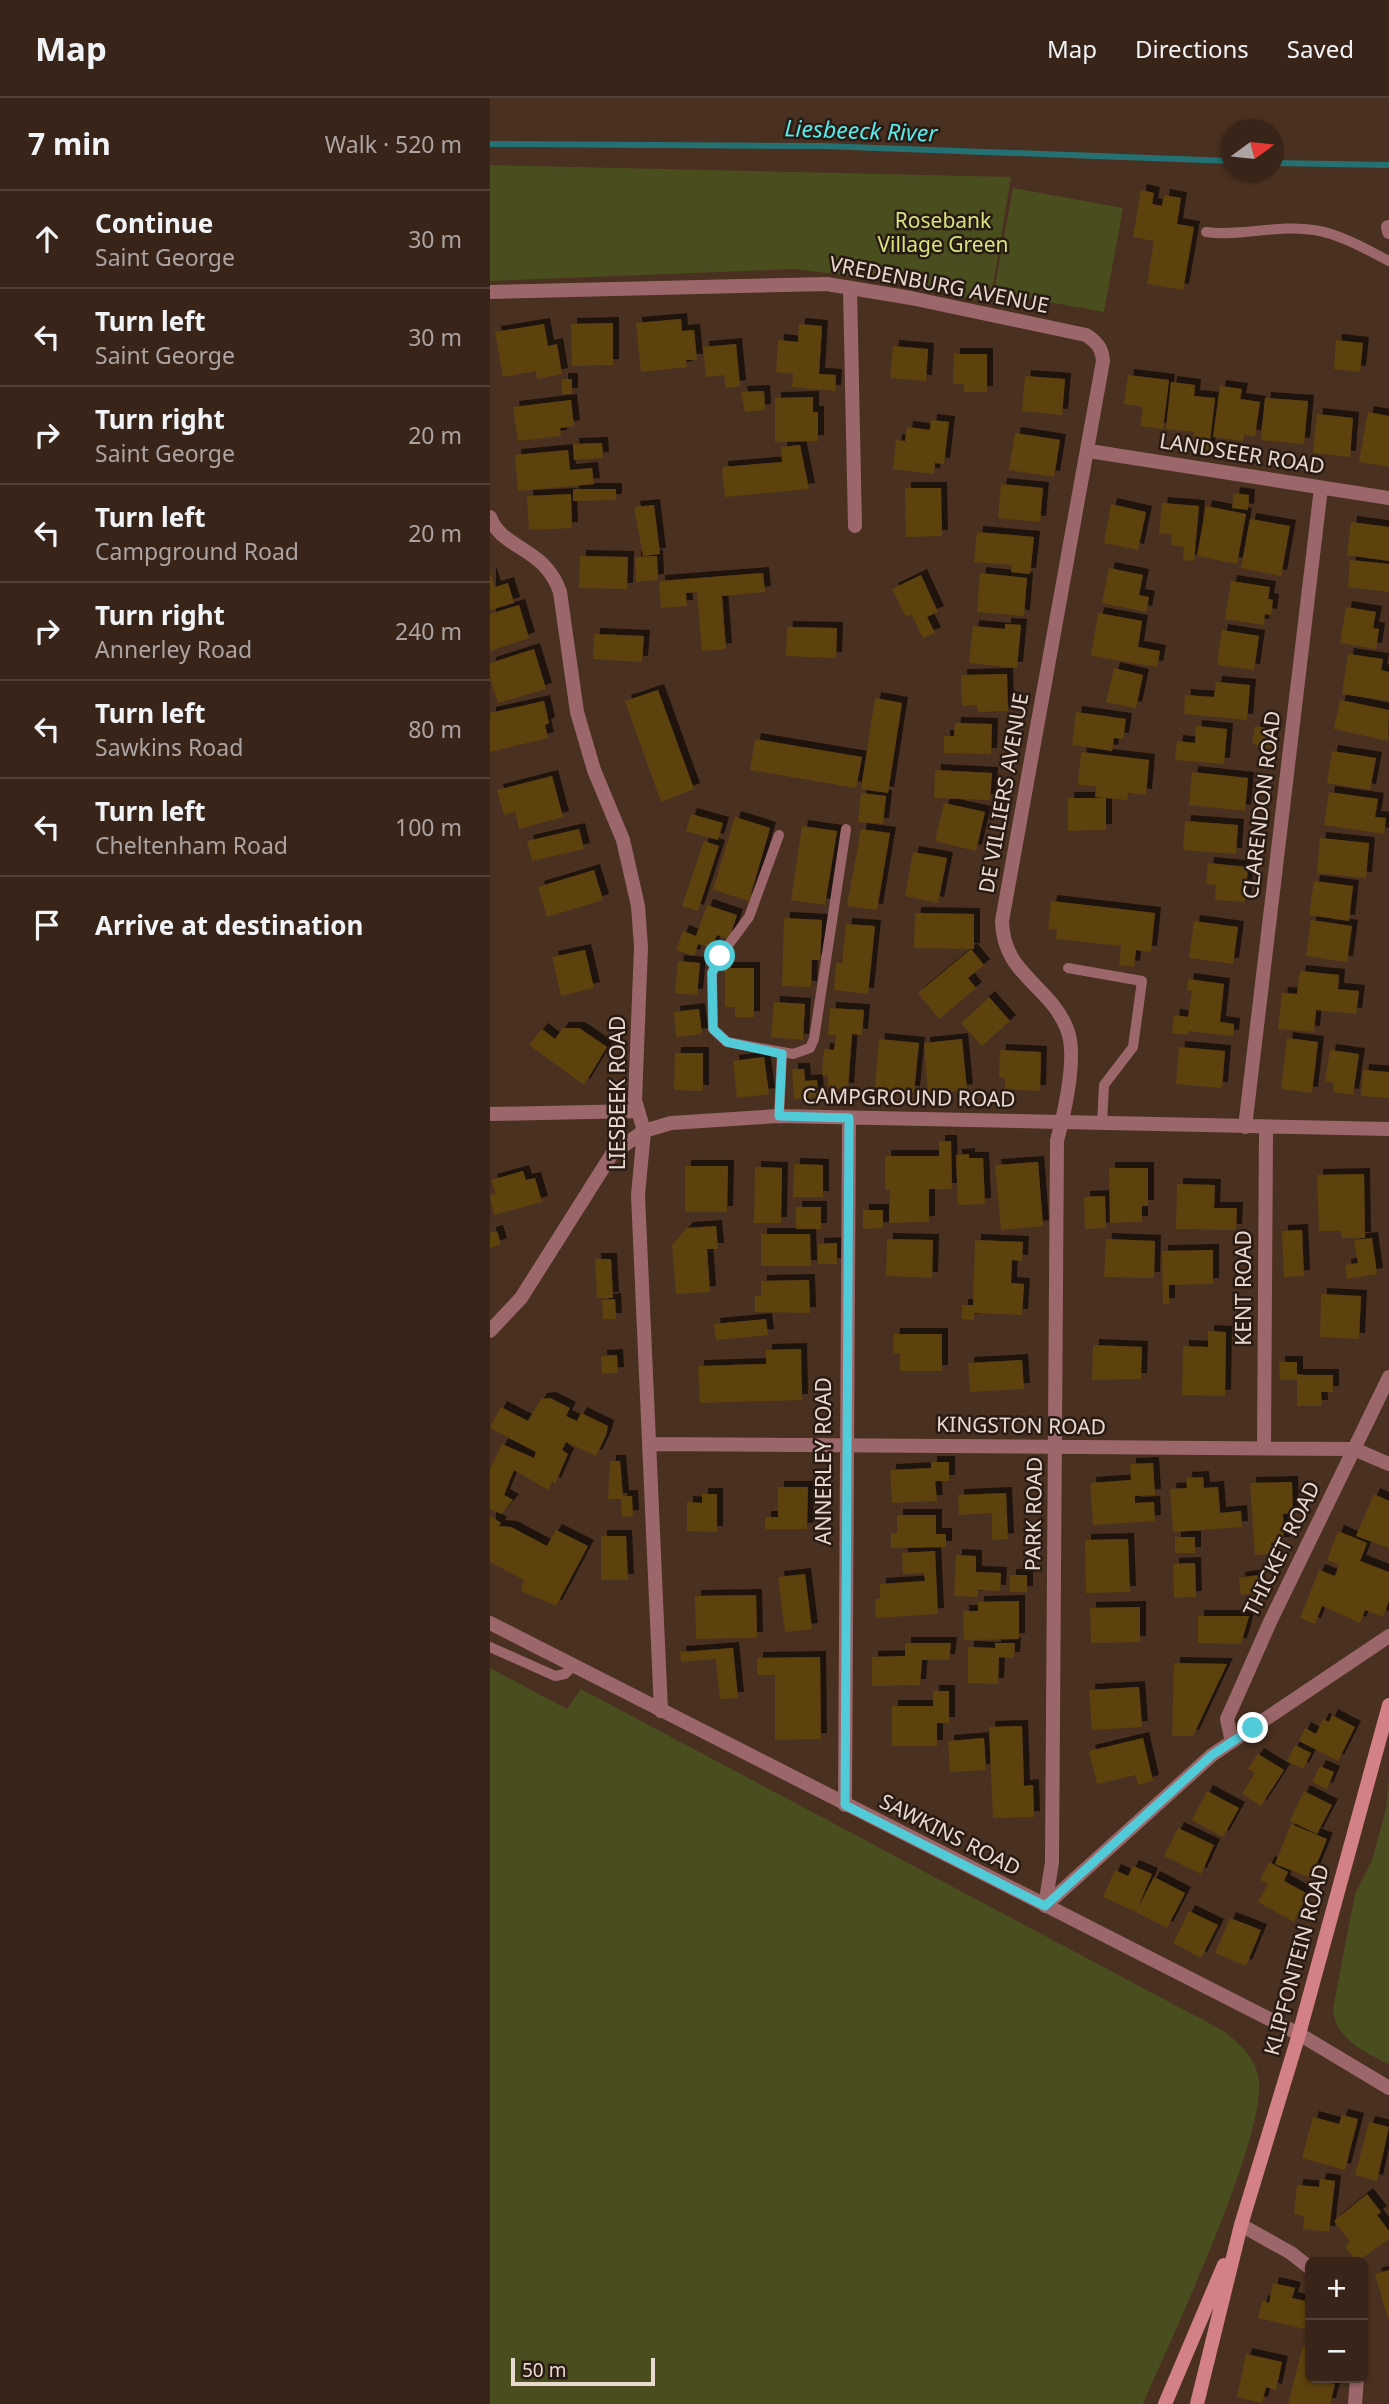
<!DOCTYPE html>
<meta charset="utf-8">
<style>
:root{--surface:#382418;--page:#433025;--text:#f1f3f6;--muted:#aba4a2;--line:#524137}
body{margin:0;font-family:"Noto Sans",sans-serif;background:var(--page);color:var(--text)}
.controls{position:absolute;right:21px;bottom:21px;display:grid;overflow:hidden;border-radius:10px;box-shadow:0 2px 5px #0004}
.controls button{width:63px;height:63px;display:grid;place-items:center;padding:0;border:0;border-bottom:2px solid var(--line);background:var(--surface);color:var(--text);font:35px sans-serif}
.compass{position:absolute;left:731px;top:21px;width:63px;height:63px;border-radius:50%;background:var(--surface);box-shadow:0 2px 5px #0004;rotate:75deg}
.scale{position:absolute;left:21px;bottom:18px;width:144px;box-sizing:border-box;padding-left:7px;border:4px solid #e9d8ce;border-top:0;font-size:19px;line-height:24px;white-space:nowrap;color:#e9d8ce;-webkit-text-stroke:5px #271b14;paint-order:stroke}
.stop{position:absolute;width:21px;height:21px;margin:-16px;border:5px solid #52cbd9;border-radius:50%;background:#fff}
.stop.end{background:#52cbd9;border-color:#fff;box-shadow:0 2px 7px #0008}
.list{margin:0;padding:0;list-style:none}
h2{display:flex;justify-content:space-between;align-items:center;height:91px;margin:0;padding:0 28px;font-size:30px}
h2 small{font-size:23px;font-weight:400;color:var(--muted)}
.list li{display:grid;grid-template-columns:46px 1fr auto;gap:21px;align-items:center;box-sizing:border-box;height:98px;padding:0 28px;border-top:2px solid var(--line)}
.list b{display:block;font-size:26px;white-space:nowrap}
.list p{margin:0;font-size:23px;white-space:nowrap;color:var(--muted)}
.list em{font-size:23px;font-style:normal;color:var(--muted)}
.icon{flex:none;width:38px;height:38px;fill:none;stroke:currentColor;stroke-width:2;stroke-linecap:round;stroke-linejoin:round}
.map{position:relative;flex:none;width:899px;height:2306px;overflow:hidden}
header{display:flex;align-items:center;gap:42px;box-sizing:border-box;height:98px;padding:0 35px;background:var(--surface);border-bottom:2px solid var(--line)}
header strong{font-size:33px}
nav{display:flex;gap:38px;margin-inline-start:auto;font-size:24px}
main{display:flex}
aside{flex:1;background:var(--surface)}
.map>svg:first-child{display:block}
.green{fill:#4a4d1e}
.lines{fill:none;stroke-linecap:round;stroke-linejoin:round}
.stream{stroke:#237173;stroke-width:6}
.building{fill:#5d4210;filter:url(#shadow)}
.service{stroke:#9c676b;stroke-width:10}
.minor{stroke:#9c676b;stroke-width:14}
.tertiary{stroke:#9c676b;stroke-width:14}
.secondary{stroke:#d48087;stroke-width:14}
.route{stroke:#52cbd9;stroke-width:9}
.labels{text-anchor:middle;stroke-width:5;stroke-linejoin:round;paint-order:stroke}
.park-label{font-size:21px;fill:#dae17f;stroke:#271b14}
.street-label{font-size:21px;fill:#e9d8ce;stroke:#271b14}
.water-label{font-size:23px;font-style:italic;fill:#59eaec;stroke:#271b14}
</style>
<header>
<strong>Map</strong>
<nav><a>Map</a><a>Directions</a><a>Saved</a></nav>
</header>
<main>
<aside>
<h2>7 min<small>Walk · 520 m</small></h2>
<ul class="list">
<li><svg class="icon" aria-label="ahead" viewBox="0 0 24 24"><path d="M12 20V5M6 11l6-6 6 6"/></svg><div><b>Continue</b><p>Saint George</p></div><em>30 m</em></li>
<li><svg class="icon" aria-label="left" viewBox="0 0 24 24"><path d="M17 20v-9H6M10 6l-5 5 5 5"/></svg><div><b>Turn left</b><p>Saint George</p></div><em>30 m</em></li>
<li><svg class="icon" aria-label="right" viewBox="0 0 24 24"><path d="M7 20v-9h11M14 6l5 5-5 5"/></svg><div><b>Turn right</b><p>Saint George</p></div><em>20 m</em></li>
<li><svg class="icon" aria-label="left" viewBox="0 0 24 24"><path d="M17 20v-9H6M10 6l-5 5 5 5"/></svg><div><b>Turn left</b><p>Campground Road</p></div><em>20 m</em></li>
<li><svg class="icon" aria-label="right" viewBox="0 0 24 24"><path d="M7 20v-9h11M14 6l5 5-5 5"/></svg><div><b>Turn right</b><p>Annerley Road</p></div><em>240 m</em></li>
<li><svg class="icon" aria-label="left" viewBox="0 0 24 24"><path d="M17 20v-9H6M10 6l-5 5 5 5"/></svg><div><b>Turn left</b><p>Sawkins Road</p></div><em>80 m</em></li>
<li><svg class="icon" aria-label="left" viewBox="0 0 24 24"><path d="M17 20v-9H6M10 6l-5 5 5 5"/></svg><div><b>Turn left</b><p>Cheltenham Road</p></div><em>100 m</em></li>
<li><svg class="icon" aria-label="arrive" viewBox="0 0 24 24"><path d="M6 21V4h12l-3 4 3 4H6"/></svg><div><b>Arrive at destination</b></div></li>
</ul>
</aside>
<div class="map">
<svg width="899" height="2306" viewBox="0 0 899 2306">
<defs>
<filter id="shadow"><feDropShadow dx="6" dy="-6" stdDeviation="0" flood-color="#0009"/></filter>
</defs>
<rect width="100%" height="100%" fill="#4a3020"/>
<path class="green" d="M0,67L521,79L500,205L407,184L305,171L0,183Z
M523,90L633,110L614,214L504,194Z
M0,1570L77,1611L91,1591L732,1932C748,1944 763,1957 768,1977C781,2032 679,2245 653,2306H0Z
M899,1681V1967C875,1953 846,1943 843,1911L865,1796L882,1762L896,1711Z"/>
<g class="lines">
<path class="stream" d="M0,46L333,48L741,63
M783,65L899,67"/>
</g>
<path class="building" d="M651,92L664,95L662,106L672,108L674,97L691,100L687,126L704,129L693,192L657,186L664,143L643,139Z
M191,221L192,233L204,232L207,262H196L197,269L151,274L146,225Z
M123,225V267L82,268L81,226Z
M54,226L58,248L67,246L72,276L47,281L46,273L13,279L5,234Z
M309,226L332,228L329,276L346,277L345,293L302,289L303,276L286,274L288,242L308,244Z
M846,242L873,245L870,274L844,271Z
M246,246L250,288L236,290L234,277L216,279L213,249Z
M403,248L438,251L436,283L400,280Z
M464,256H497V294H474V286H463Z
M638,277L679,282L673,331L650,328L653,309L634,306Z
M535,278L575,281L572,317L532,313Z
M72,281H82V296H72Z
M681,284L705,287L704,298L725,300L719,352L702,350L704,334L676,331Z
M730,288L752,291L750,301L770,304L765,338L754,337L753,343L723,339Z
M274,293L275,312L255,314L251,294Z
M323,299V314H328V343L285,344V300Z
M775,300L818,303L814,346L771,342Z
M81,302L84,328L70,330L71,338L28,343L23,309Z
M878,314L899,318V369L869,364Z
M827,316L863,320L860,359L823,355Z
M441,322L459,324L454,366L445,365L444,376L403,371L406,342L415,343L417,329L440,332Z
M525,335L570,342L564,379L519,372Z
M112,345L113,360L84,362L83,346Z
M310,347L319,391L235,399L232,369L292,364L291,349Z
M78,352L80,372L102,370L104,386L28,393L25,357Z
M511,386L553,390L550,424L508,420Z
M415,390H451L452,438L416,439Z
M83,391H126V402L83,403Z
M744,395L759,397L758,412L742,410Z
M81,396L82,430L39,432L37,398Z
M672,405L709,408L704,463L693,462L694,449L681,447L682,437L669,435Z
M621,406L656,414L648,452L614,445Z
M164,407L170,456L153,458L144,409Z
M716,408L756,416L747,466L707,458Z
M760,421L800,428L791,478L751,470Z
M861,424L899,429V463L857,457Z
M487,434L544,439L540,476L521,474L522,467L484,464Z
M90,458L138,459L137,491L89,490Z
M167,458L168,482L146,484L145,459Z
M860,462L899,466V494L858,489Z
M619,470L653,477L649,497L659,499L656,514L612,505Z
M0,474L5,489L18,485L24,505L0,512Z
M273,475L275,494L232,498L236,551L212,553L207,494L196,495L197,508L171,510L169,483Z
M490,475L537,480L534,518L487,514Z
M431,477L448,514L437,519L445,535L433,540L421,516L416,519L402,491Z
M741,483L780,489L778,501L783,502L781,517L775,516L773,527L735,521Z
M29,507L39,540L0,553V516Z
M856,509L886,514L883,530L889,531L886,551L850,545Z
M608,515L652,523L648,549L670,553L667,569L601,558Z
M515,526L531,527L527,570L479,565L483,528L515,531Z
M297,529L347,530L346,560L296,558Z
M732,532L769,538L764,572L727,567Z
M104,536L154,538L152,564L103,561Z
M44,551L56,591L8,605L0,579V565Z
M858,556L893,561L891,572L899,574V603L852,596Z
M624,570L653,577L646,610L616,604Z
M517,576L518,613L488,614L487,607L472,608L471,577Z
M726,584L760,587L757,622L694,616L695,597L724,599Z
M168,592L204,691L171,704L135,603Z
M385,600L412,605L398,695L371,691Z
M850,602L899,612L898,643L844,631Z
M54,603L59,625L55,627L58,640L0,654V615Z
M586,614L636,621L633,641L624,640L622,653L582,647Z
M465,625L502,626L501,656L454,655V638H464Z
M706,628L737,631L734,666L685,662L687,643L705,645Z
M765,628L784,631L781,650L762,646Z
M265,641L372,659L366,690L260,672Z
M842,653L886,660L880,692L837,685Z
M591,654L659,662L656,697L638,695L637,702L605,699L606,688L588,687Z
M445,672L502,675L500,702L444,700Z
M702,674L758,680L755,713L699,707Z
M62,678L73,719L29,731L25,714L14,717L7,692Z
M839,694L888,701L885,719L896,720L894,736L834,727Z
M371,695L396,698L393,726L368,724Z
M578,700H616V732L578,733Z
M454,705L495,714L486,753L445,743Z
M201,716L233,725L228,742L196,733Z
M245,719L280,730L259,803L223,792Z
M695,723L748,727L746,756L693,752Z
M312,728L347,733L335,807L301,802Z
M89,731L94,751L42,763L37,743Z
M371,731L400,735L387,812L357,808Z
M830,740L879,745L876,780L827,775Z
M214,743L229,748L208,813L192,808Z
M423,754L457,760L448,805L415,798Z
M718,765L758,769L755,804L725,802L726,787L716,786Z
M104,772L113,802L57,819L48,789Z
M824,783L863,788L859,823L819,817Z
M561,803L665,815L661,854L646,852L644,869L629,867L631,848L566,841L567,832L558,831Z
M217,807L247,817L239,841L227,837L222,850L208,846L204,858L186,852L193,833L206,838Z
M425,815L484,816V851L424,850Z
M294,820L332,822L330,862H322L321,889L292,888Z
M821,822L862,828L857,864L816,858Z
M704,823L748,829L743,866L699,860Z
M356,826L385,828L378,896L344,892L346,865H352Z
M481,851L494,867L478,880L486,890L449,921L428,895Z
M95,852L104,890L71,898L62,859Z
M188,863L210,865L207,897L185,895Z
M235,870H264V919H245V909H235Z
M810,873L849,877L848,891L869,893L866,916L826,912L824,934L788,931L792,895L807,896Z
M698,881L734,886L730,924L744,926L743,938L698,933V937L682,935L684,917L698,919L702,893L697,892Z
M499,899L520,923L492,948L471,925Z
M284,904L315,906L313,942L281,939Z
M340,910L374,912L372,937L362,936L358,991L338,990V978L332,977L334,951L344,952L346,937H338Z
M209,911L212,936L186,939L184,914Z
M73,930H89L117,949L94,987L39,947L52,931L65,941Z
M797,940L828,944L822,995L791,991Z
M389,941L429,945L424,994L385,990Z
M472,941L477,992L438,996L434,945Z
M689,949L735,953L732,990L686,986Z
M510,952L551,954L550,993L515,991V980L509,979Z
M840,952L869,956L863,997L843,994L844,985L835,983Z
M185,955H213V993L184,992Z
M274,959L279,996L247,1000L243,963Z
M302,971H314L315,983L327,982L328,999L304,1001Z
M873,972L899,974V1000L871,998Z
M449,1043H461L462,1091H439V1124L399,1125L400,1092H395V1058H449Z
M479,1056V1060H493L495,1106L468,1107L466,1057Z
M548,1064L553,1128L511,1132L505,1067Z
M304,1066L333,1067V1099H303Z
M195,1068H238L237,1114H195Z
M265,1069L292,1070L291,1125H264Z
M619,1070H658V1108H652V1124L620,1125Z
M33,1073L36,1082L45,1080L52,1104L4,1117L0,1097L6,1096L1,1082Z
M874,1076L875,1140H852L851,1133H829L827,1077Z
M687,1086L725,1087L724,1110H747L746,1132L686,1131Z
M615,1098L616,1130L595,1131L594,1099Z
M306,1109H331V1131H306Z
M373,1112H393V1130L373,1131Z
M226,1128L228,1151H217L220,1194L186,1196L182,1147L197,1130Z
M812,1132L814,1178L794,1179L792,1133Z
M7,1133L11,1146L0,1150V1135Z
M271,1136H320L321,1168H271Z
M882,1140L887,1176L857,1181L855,1167L868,1165L864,1142Z
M397,1141L443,1142L442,1180L396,1178Z
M616,1141L665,1143L664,1180L614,1179Z
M485,1142L533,1144L532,1163L522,1162L521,1185L534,1186L532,1217L484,1215V1222L472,1221V1207H483Z
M347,1145V1166H328V1146Z
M723,1152V1186L679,1187V1206H673L672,1153Z
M105,1161H121L123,1200H107Z
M319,1182L320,1215L265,1214V1198H271V1183Z
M831,1196L871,1198L869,1241L830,1239Z
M125,1201L126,1221H113L112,1202Z
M276,1221L278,1237L226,1242L224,1226Z
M718,1233L736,1234L735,1298L692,1297L693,1248L718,1249Z
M404,1236H452V1273H410V1255H403Z
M603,1247L652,1249L651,1281L602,1282Z
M311,1251L312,1302L210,1305L208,1268L276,1266V1252Z
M127,1257L128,1275L112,1276L111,1258Z
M532,1262L534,1291L480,1294L478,1265Z
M789,1264H807V1277H843V1294H831L832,1308H807V1282H790Z
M60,1300L80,1310L76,1318L87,1323L91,1315L118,1328L116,1337L106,1358L76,1344L72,1352L78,1356L65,1386L62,1384L58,1392L24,1372L14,1397L23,1402L11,1416L0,1411V1371L12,1346L44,1360L46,1354L0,1330L11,1309L38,1323L51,1301Z
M120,1363H130L133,1398H142L143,1418L132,1419L131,1401H118Z
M441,1364H459V1383H445L447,1403L402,1405L400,1372L441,1370Z
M663,1365L665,1397L645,1398V1405L664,1404L665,1423L603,1427L600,1385L641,1382L640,1366Z
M713,1379L714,1390L728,1389L730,1415L751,1413L752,1429L683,1434L680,1391L697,1390L696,1380Z
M802,1384L803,1415L793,1416L794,1445H781L782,1456L765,1457L760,1385Z
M288,1389H318L317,1431H275V1419H288Z
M516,1395L518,1441L502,1442V1415L469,1417L468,1397Z
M212,1396H227V1434L197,1433V1404L212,1405Z
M884,1396L899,1403V1450L866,1438Z
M407,1417H446V1436H456V1449L401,1450V1435H407Z
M0,1418L11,1425L9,1428L21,1429L57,1448L66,1432L98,1448L66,1508L31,1493L34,1482L0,1464Z
M848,1433L877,1445L870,1463L899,1474V1503L893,1519L875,1512L870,1525L832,1508L825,1526L810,1520L829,1472L845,1478L849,1467L837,1462Z
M111,1438H136L138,1482H111Z
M685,1439H705V1455H685Z
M638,1441L640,1494L596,1495L595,1442Z
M445,1453L448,1516L386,1520L385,1501H390V1486L435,1483L434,1475L413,1476L412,1455Z
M466,1457L486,1458V1474L511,1475L510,1493L488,1492V1499L464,1498Z
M705,1465L706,1499L684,1500L683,1466Z
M315,1476L322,1531L295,1534L288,1479Z
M520,1477H537V1494H520Z
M768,1477L771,1494L751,1497L749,1480Z
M266,1497L267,1540L206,1541L205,1498Z
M529,1503V1541L474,1542L473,1513H488V1504Z
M650,1509V1544L601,1545L600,1510Z
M708,1518H759L751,1546L708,1545Z
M415,1545H461L459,1562H432L430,1587L382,1588V1559L415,1558Z
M505,1545H525L524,1560L509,1559L508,1586L478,1585V1549L505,1550Z
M243,1550L248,1600L230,1601L226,1561L191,1564L190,1554Z
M330,1559L331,1641L285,1642V1577H267V1560Z
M684,1565L737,1566L703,1638H682Z
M649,1589L652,1629L602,1632L599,1592Z
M443,1593H459V1625H447V1648H402V1608H443Z
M842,1617L865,1629L848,1663L809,1643L815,1630L826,1636L833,1621L839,1624Z
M532,1628L534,1688L543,1687L544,1719L503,1720L499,1629Z
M494,1640L496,1672L460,1674L458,1643Z
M653,1640L663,1683L648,1687L646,1677L607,1686L599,1653Z
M805,1647L821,1655L813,1671L797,1663Z
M768,1656L794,1672L771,1708L752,1696L765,1675L758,1671Z
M830,1668L844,1674L837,1691L822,1684Z
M717,1693L749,1710L733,1739L702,1722Z
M814,1693L842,1707L827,1736L800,1723Z
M801,1726L837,1741L821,1780L785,1766Z
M688,1730L724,1747L711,1776L674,1758Z
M779,1764L798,1774L794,1783L818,1796L804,1824L768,1804L778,1786L770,1782Z
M643,1768L662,1776L646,1814L613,1799L625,1772L638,1778Z
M664,1779L695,1795L677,1830L646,1814Z
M699,1813L728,1827L711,1860L683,1845Z
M740,1820L771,1832L756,1868L725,1855Z
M852,2017L868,2021L855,2072L812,2060L823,2019L849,2026Z
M879,2024L899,2029L887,2083L865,2077Z
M830,2081L845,2083L839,2134L813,2131L814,2118L804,2116L807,2087L829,2089Z
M877,2096L891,2114L887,2117L899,2133V2141L867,2164L855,2149L860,2144L844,2123Z
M899,2172V2221H898L885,2176Z
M783,2185L805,2190L802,2200L820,2204V2232L768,2220L772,2203L779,2205Z
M813,2248L820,2250V2280L845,2286L840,2306H798Z
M756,2256L792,2264L786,2292L776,2289L772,2305L747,2299Z"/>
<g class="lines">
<path class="service" d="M716,134C751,139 788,126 824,132C850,136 876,151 899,163
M289,737L259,819L230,858L222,875L223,931L237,944L303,956L320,950L324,941L356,731
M578,870L652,883L643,949L614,987L612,1026
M289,1018L292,956
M0,1549L65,1578L75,1576L83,1568"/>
<path class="minor" d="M898,129L899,134
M360,191L365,428
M0,194L337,186L421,200L596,237C607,244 612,250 613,263L512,823C513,877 560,887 577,931C588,957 574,1016 567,1043L562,1764L555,1808
M599,353L899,400
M0,419C12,452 54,448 70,494L87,614L104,672L133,742L148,808L151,849L145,1002L154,1033L148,1097L171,1613
M0,1016L147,1013
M755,1029L831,390
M0,1233L31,1200L122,1056L154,1033L181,1025L289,1018L899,1031
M159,1346L864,1351L899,1366
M774,1350L776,1031
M742,1644L737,1621L780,1524L899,1279
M355,1707L359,1020
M556,1807L722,1657L899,1538
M751,2127L801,2155L820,2170
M865,2306L867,2280"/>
<path class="tertiary" d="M0,1525L809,1936L899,1990"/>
<path class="secondary" d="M675,2306L734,2167
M707,2306L751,2127L809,1936L899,1607"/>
</g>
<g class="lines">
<path class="route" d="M230,858L222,875L223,931L237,944L292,956L289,1018L359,1020L355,1707L555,1808L722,1657L763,1630"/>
</g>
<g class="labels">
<g class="park-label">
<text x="453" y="130">Rosebank<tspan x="453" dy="24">Village Green</tspan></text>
</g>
<g class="street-label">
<text transform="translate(449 187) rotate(11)" y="7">VREDENBURG AVENUE</text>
<text transform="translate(752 356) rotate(9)" y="7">LANDSEER ROAD</text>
<text transform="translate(514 695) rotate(-80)" y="7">DE VILLIERS AVENUE</text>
<text transform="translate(772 707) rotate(-83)" y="7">CLARENDON ROAD</text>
<text transform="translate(128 995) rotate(-90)" y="7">LIESBEEK ROAD</text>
<text transform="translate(419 1000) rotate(1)" y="7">CAMPGROUND ROAD</text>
<text transform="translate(754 1190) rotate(-90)" y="7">KENT ROAD</text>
<text transform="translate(531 1328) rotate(1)" y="7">KINGSTON ROAD</text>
<text transform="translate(334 1363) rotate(-90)" y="7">ANNERLEY ROAD</text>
<text transform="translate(544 1416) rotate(-89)" y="7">PARK ROAD</text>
<text transform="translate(792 1451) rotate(-64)" y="7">THICKET ROAD</text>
<text transform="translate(460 1737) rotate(27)" y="7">SAWKINS ROAD</text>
<text transform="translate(807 1862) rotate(-75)" y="7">KLIPFONTEIN ROAD</text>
</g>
<g class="water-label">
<text transform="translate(371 33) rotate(2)" y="8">Liesbeeck River</text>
</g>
</g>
</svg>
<div class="controls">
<button>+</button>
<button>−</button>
</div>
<svg class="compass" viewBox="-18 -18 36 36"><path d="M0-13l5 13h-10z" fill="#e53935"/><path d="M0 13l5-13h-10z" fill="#aba4a2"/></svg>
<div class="scale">50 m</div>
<div class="stop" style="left:230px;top:858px"></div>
<div class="stop end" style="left:763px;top:1630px"></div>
</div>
</main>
